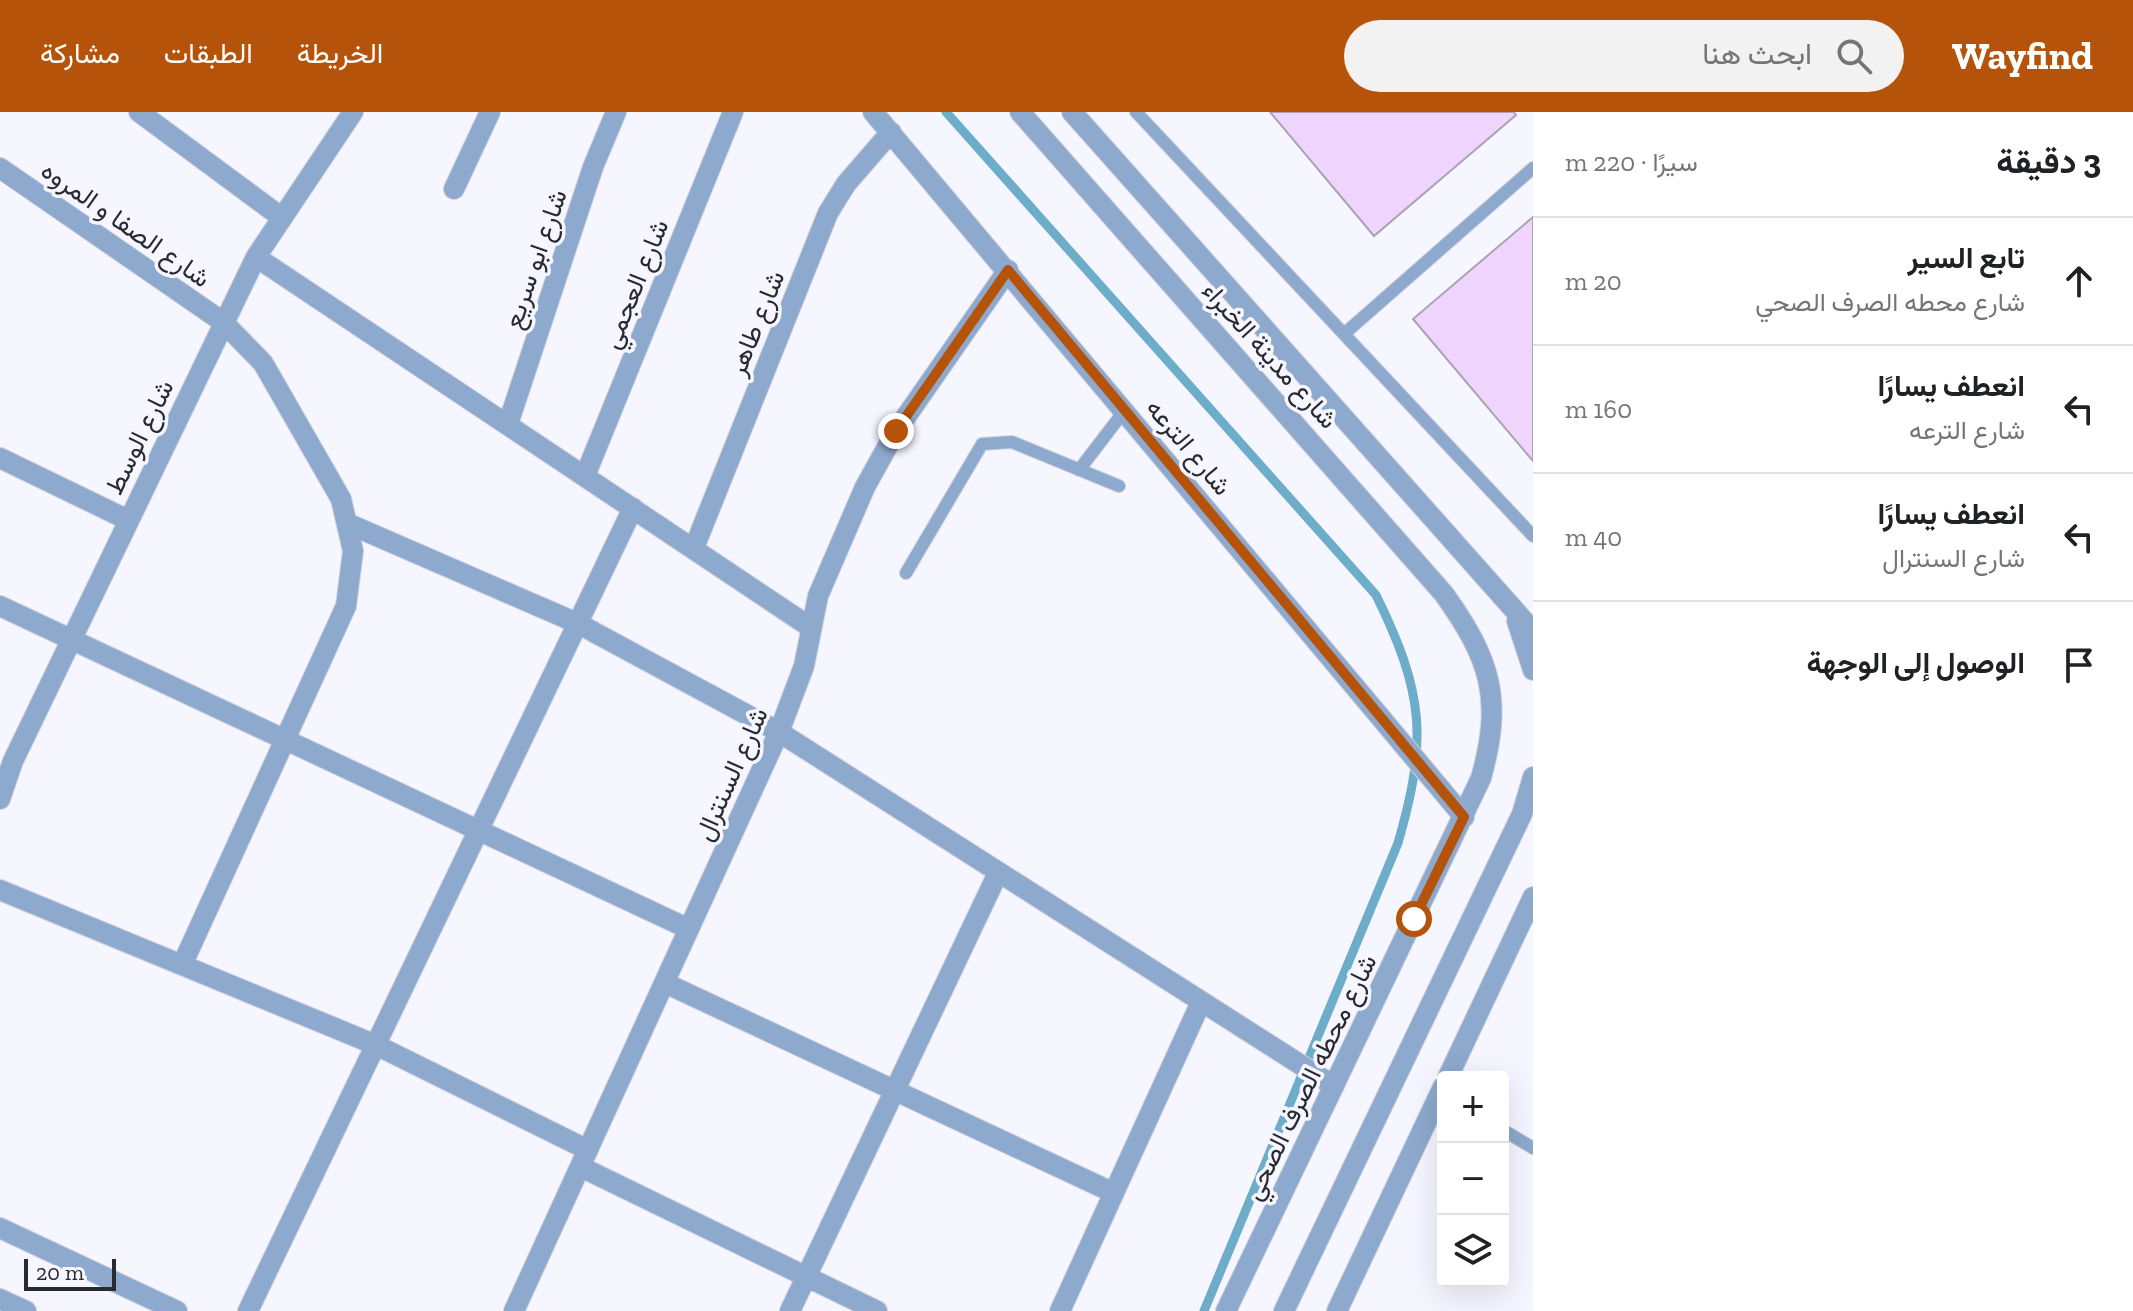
<!DOCTYPE html>
<html lang="ar">
<meta charset="utf-8">
<style>
:root{--surface:#fff;--page:#f2f2f2;--text:#202124;--muted:#757577;--line:#e0e0e0;--accent:#b45309}
body{margin:0;font-family:"Zilla Slab",Vazirmatn,serif;background:var(--page);color:var(--text);direction:rtl}
.controls{position:absolute;right:24px;bottom:24px;display:grid;overflow:hidden;border-radius:8px;box-shadow:0 8px 32px #0002}
.controls button{width:72px;height:72px;display:grid;place-items:center;padding:0;border:0;border-bottom:2px solid var(--line);background:var(--surface);color:var(--text);font:40px sans-serif}
.scale{position:absolute;left:24px;bottom:20px;width:92px;box-sizing:border-box;padding-left:8px;border:4px solid #292a2f;border-top:0;font-size:22px;line-height:28px;white-space:nowrap;color:#292a2f;-webkit-text-stroke:6px #f5f6ff;paint-order:stroke}
.stop{position:absolute;width:24px;height:24px;margin:-18px;border:6px solid #b45309;border-radius:50%;background:#fff}
.stop.end{background:#b45309;border-color:#fff;box-shadow:0 2px 8px #0008}
.list{margin:0;padding:0;list-style:none}
h2{display:flex;justify-content:space-between;align-items:center;height:104px;margin:0;padding:0 32px;font-size:34px}
h2 small{font-size:26px;font-weight:400;color:var(--muted)}
.list li{display:grid;grid-template-columns:52px 1fr auto;gap:24px;align-items:center;box-sizing:border-box;height:128px;padding:0 32px;border-top:2px solid var(--line)}
.list b{display:block;font-size:30px;white-space:nowrap}
.list p{margin:0;font-size:26px;white-space:nowrap;color:var(--muted)}
.list em{font-size:26px;font-style:normal;color:var(--muted)}
.icon{flex:none;width:44px;height:44px;fill:none;stroke:currentColor;stroke-width:2;stroke-linecap:round;stroke-linejoin:round}
.map{position:relative;flex:none;width:1533px;height:1199px;overflow:hidden;direction:ltr}
header{display:flex;align-items:center;gap:48px;box-sizing:border-box;height:112px;padding:0 40px;background:var(--accent);color:#fff}
header strong{font-size:38px}
nav{display:flex;gap:44px;margin-inline-start:auto;font-size:28px}
.search{width:560px;height:72px;background:var(--page);display:flex;align-items:center;gap:20px;box-sizing:border-box;padding:0 28px;border-radius:44px;color:var(--muted);font-size:30px}
main{display:flex}
aside{flex:1;background:var(--surface)}
.map>svg:first-child{display:block}
.lines{fill:none;stroke-linecap:round;stroke-linejoin:round}
.stream{stroke:#6dadca;stroke-width:9}
.building{fill:#efd4fe;stroke:#aba3b0;stroke-width:2}
.lane-casing{stroke:#d0d1da;stroke-width:14}
.street-casing{stroke:#d0d1da;stroke-width:22}
.lane{stroke:#8ea9ce;stroke-width:12}
.street{stroke:#8ea9ce;stroke-width:20}
.route{stroke:#b45309;stroke-width:10}
.labels{text-anchor:middle;stroke-width:7;stroke-linejoin:round;paint-order:stroke}
.street-label{font-size:26px;fill:#292a2f;stroke:#f5f6ff}
</style>
<header>
<strong>Wayfind</strong>
<div class="search"><svg class="icon" aria-label="search" viewBox="0 0 24 24"><circle cx="10" cy="10" r="6"/><path d="M15 15l6 6"/></svg>ابحث هنا</div>
<nav><a>الخريطة</a><a>الطبقات</a><a>مشاركة</a></nav>
</header>
<main>
<aside>
<h2>3 دقيقة<small>سيرًا · 220 m</small></h2>
<ul class="list">
<li><svg class="icon" aria-label="ahead" viewBox="0 0 24 24"><path d="M12 20V5M6 11l6-6 6 6"/></svg><div><b>تابع السير</b><p>شارع محطه الصرف الصحي</p></div><em>20 m</em></li>
<li><svg class="icon" aria-label="left" viewBox="0 0 24 24"><path d="M17 20v-9H6M10 6l-5 5 5 5"/></svg><div><b>انعطف يسارًا</b><p>شارع الترعه</p></div><em>160 m</em></li>
<li><svg class="icon" aria-label="left" viewBox="0 0 24 24"><path d="M17 20v-9H6M10 6l-5 5 5 5"/></svg><div><b>انعطف يسارًا</b><p>شارع السنترال</p></div><em>40 m</em></li>
<li><svg class="icon" aria-label="arrive" viewBox="0 0 24 24"><path d="M6 21V4h12l-3 4 3 4H6"/></svg><div><b>الوصول إلى الوجهة</b></div></li>
</ul>
</aside>
<div class="map">
<svg width="1533" height="1199" viewBox="0 0 1533 1199">
<rect width="100%" height="100%" fill="#f5f6ff"/>
<g class="lines">
<path class="stream" d="M946,0L1376,483C1424,581 1428,627 1398,731L1204,1199"/>
</g>
<path class="building" d="M1270,0H1514L1516,3L1374,124Z
M1533,105V349L1413,207Z"/>
<g class="lines">
<defs>
<path id="lane" d="M1136,0L1533,424
M1344,222L1533,56
M1079,358L1125,298
M906,461L982,332L1012,330L1119,374
M1503,1018L1533,1036"/>
<path id="street" d="M139,0L281,105
M873,0L1464,705
M1020,0L1444,482C1491,548 1503,587 1481,666L1226,1199
M1072,0L1533,519
M0,56L223,210L263,251L341,387L353,439L346,494L183,851
M454,77L490,0
M256,145L810,515
M508,312L593,55L616,0
M0,346L128,408
M585,364L733,0
M349,412L577,511L779,620L1334,974
M694,436L828,101L846,72L891,20
M0,494L689,817
M1517,509L1533,558
M0,687L13,649L256,145L353,0
M0,778L376,933L588,1038
M665,871L1114,1081
M1448,965L1533,785
M581,1055L877,1199
M0,1116L177,1199
M0,1187L26,1199
M248,1199L633,396
M514,1199L779,620L804,554L818,484L865,375L896,319L1008,158
M790,1199L998,761
M1060,1199L1201,890
M1284,1199L1522,702L1533,665
M1337,1199L1443,975"/>
</defs>
<use href="#lane" class="lane-casing"/>
<use href="#street" class="street-casing"/>
<use href="#lane" class="lane"/>
<use href="#street" class="street"/>
</g>
<g class="lines">
<path class="route" d="M896,319L1008,158L1464,705L1414,807"/>
</g>
<g class="labels">
<g class="street-label">
<text transform="translate(126 112) rotate(35)" y="9">شارع الصفا و المروه</text>
<text transform="translate(535 147) rotate(-71)" y="9">شارع ابو سريع</text>
<text transform="translate(635 172) rotate(-68)" y="9">شارع العجمي</text>
<text transform="translate(756 211) rotate(-68)" y="9">شارع طاهر</text>
<text transform="translate(1270 243) rotate(48)" y="9">شارع مدينة الخبراء</text>
<text transform="translate(139 325) rotate(-64)" y="9">شارع الوسط</text>
<text transform="translate(1189 335) rotate(50)" y="9">شارع الترعه</text>
<text transform="translate(731 662) rotate(-66)" y="9">شارع السنترال</text>
<text transform="translate(1310 965) rotate(-64)" y="9">شارع محطه الصرف الصحي</text>
</g>
</g>
</svg>
<div class="controls">
<button>+</button>
<button>−</button>
<button><svg class="icon" aria-label="layers" viewBox="0 0 24 24"><path d="M12 4l9 5-9 5-9-5zM3 14l9 5 9-5"/></svg></button>
</div>
<div class="scale">20 m</div>
<div class="stop" style="left:1414px;top:807px"></div>
<div class="stop end" style="left:896px;top:319px"></div>
</div>
</main>
